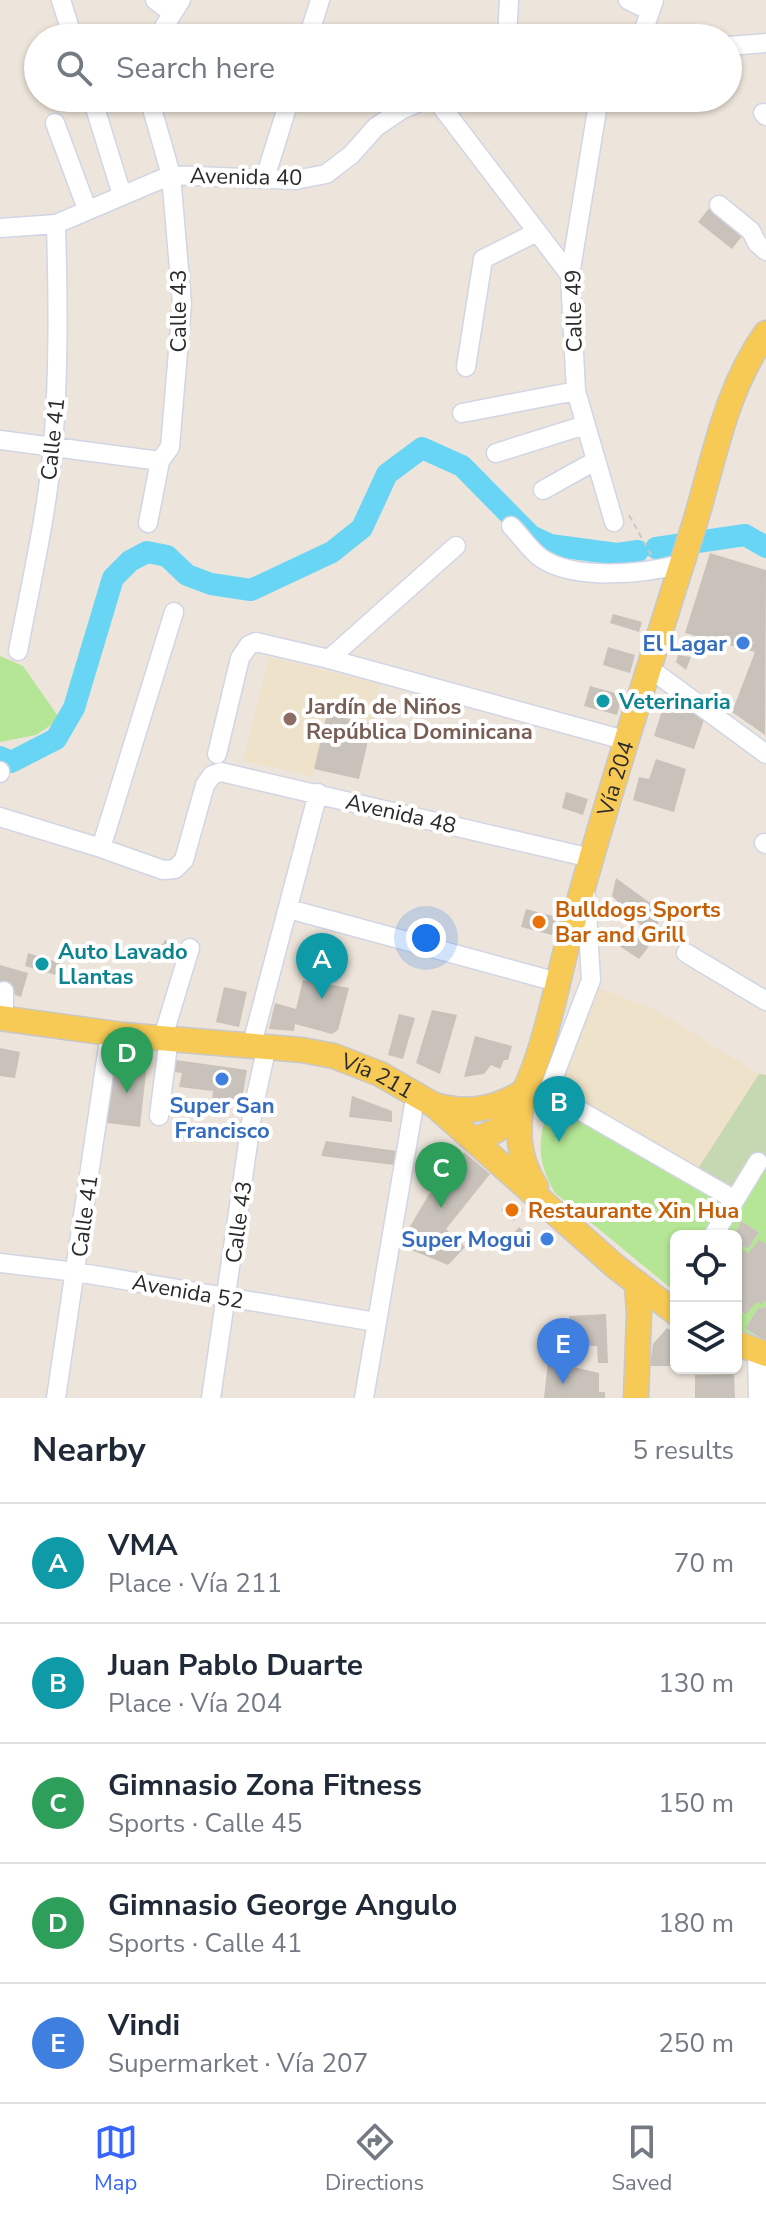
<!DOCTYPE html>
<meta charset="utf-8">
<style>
:root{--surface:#fff;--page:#f2f2f3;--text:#1f2937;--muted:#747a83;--line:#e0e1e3;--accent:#3665ff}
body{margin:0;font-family:"Nunito Sans",sans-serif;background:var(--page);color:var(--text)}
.controls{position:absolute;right:24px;bottom:24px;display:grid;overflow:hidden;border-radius:12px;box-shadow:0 2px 6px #0004}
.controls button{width:72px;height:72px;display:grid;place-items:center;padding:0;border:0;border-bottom:2px solid var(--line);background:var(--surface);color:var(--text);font:40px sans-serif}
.you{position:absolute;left:426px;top:938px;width:28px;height:28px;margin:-20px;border:6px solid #fff;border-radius:50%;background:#1a73e8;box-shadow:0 0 0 12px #1a73e833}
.badge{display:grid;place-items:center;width:52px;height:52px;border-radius:50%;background:var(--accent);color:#fff;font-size:26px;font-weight:700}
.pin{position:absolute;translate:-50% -66px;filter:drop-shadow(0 2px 4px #0008)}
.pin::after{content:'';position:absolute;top:42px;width:28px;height:24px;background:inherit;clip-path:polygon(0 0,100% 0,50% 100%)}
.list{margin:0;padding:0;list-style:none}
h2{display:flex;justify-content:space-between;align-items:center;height:104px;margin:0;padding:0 32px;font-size:34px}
h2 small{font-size:26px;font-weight:400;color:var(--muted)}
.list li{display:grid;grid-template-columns:52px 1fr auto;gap:24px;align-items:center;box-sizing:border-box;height:120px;padding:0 32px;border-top:2px solid var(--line)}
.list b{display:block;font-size:30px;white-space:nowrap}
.list p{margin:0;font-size:26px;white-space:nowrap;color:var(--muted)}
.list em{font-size:26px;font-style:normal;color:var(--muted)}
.icon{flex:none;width:44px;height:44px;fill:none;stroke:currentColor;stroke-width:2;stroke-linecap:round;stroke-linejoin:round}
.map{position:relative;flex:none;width:766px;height:1398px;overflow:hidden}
.search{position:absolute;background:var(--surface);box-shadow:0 2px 6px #0004;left:24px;right:24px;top:24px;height:88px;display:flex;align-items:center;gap:20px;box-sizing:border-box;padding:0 28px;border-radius:44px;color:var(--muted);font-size:30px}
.sheet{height:704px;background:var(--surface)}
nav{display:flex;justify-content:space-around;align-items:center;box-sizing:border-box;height:112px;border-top:2px solid var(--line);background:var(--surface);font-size:22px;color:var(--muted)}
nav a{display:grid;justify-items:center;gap:4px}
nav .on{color:var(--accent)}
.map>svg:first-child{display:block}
.education{fill:#efe2ca}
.green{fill:#b4e695}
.cemetery{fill:#c6d8b2}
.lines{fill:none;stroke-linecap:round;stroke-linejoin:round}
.river{stroke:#69d5f4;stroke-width:22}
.building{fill:#c8c2bb}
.minor-casing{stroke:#d1d5e4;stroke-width:21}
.major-casing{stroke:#c8c8c8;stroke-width:27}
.path{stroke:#c8c8c8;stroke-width:2;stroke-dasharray:6 4;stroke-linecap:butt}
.minor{stroke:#fff;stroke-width:18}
.major{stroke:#f7ca56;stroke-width:24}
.shop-dot{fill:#3f7fe0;stroke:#fff;stroke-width:3}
.culture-dot{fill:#0f9aa8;stroke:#fff;stroke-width:3}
.education-dot{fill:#8d6e63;stroke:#fff;stroke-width:3}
.food-dot{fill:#e8710a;stroke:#fff;stroke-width:3}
.labels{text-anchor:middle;stroke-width:8;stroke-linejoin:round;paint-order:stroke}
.street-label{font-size:22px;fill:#2a2a2a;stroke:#fff}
.shop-label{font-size:22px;font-weight:bold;fill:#366cbe;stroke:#fff;text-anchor:end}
.culture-label{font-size:22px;font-weight:bold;fill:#0d838f;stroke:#fff;text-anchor:start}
.education-label{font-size:22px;font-weight:bold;fill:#785e54;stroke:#fff;text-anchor:start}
.food-label{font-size:22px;font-weight:bold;fill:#c56008;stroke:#fff;text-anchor:start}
</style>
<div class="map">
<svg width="766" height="1398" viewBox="0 0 766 1398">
<rect width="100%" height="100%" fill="#ede5db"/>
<path class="education" d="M269,657L380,684L372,724L327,715L313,776L243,761Z
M596,987L658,1011L759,1074L697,1170L554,1091Z"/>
<path class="green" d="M0,656L23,666L60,719L36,735L0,742Z
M551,1098L728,1201L707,1236H676V1285L673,1290L555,1193C534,1156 539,1137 551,1098Z
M766,1165V1307L758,1308L745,1329L766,1342L736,1328V1243L748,1249L759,1232L741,1221L734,1236H723Z"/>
<path class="cemetery" d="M759,1074L766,1075V1161L730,1192L697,1170Z"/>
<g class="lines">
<path class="river" d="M656,548L745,535L766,547
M0,757L11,762L56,739L74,708L113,578L130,561L147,552L167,556L187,575L211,584L251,590L332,552L362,528L387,474L422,448L462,466L531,536L550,545L617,554L638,551"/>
</g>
<path class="building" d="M711,206L747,230L732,249L698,222Z
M710,553L766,570L765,735L732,712L755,652L685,633Z
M613,614L642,622L639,632L610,623Z
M608,647L635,655L630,673L603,665Z
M678,655L691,657L686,670L676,662Z
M590,686L622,695L617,715L584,706Z
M664,704L705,717L694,749L654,736Z
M327,714L372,724L359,779L314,769Z
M656,759L686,769L674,812L633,800L639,777L649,779Z
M566,792L588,799L583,815L562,808Z
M616,878L657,908L658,926L648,932L612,896Z
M526,909L557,917L552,935L521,927Z
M621,928L650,945L639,959L606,937L611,930L617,932Z
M165,940L184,952L177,961L158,952Z
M28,953L60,963L56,975L25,966Z
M0,965L28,973L21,997L0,990Z
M303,980L349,988L338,1030L332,1034L295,1024L294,1031L269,1029L275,1003L296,1009Z
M224,987L247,992L239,1027L216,1022Z
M432,1010L457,1015L440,1074L416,1063Z
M399,1014L415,1018L403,1059L388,1055Z
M475,1036L512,1046L508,1060H504L500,1069L491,1065L484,1074L464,1077Z
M0,1048L20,1052L15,1078L0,1076Z
M115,1059L147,1063L140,1127L107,1123Z
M169,1059L247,1070L241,1105L212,1102L213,1091L179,1087L182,1073L168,1071Z
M352,1096L392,1111V1122L349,1117Z
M326,1141L397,1151L394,1165L321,1156Z
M464,1152L490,1174L446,1229L465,1247L448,1265L399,1245L428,1196Z
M510,1200L523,1210L514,1221L501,1210Z
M741,1221L759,1232L748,1249L736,1243L738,1238L734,1236Z
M519,1227L527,1234L520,1242L512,1235Z
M759,1240L766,1244V1302L764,1301L762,1305L757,1302L746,1314L736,1309V1246L748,1253Z
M766,1307V1341L745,1329L758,1308Z
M606,1314L608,1363H598L597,1346L557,1345L556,1331L570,1329L569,1316Z
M667,1328L676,1334V1366H650L653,1344Z
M548,1361L599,1373V1392H605V1398H544Z
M734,1374L735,1398H695V1375Z"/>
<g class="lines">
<defs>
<path id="minor" d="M61,0L73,38
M155,0L172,13
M628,0L650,11
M157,38L181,0
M308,38L320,0
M507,38L509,0
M641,38L654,0
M728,46L766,43
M92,98L122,195
M435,98L570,275
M599,98L570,275L576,391L614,522
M763,113L766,116
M55,123L87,209
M265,178L290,98
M719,205L751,231L757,243L766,251
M0,228L56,224L171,175L295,180L326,174L351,155L376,127L401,110L428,98
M466,367L483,259L537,232
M462,413L576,391
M0,440L160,461
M496,453L585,425
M543,490L595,461
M148,523L160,461L170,447L182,304L171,175L149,98
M511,526C521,536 530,550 541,558C575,581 644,574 681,564
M18,651C31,583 47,514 53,445C59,371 58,298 56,224
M329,659L456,546
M649,668L766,754
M217,754L240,658L249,645L256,642L329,659L628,741
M0,773V771
M0,817L101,848L163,870L175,869L184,860L205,785L212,775L221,772L591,858
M764,843L766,844
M101,848L174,612
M586,895L591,980L548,1092L735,1200
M289,909L557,982
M686,953L766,1001
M4,991V1019
M163,1037L190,948
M252,1044L318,793
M159,1116L169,1037
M713,1236L758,1162
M0,1263L76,1272L376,1322
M757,1351L758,1398
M56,1398L110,1033
M211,1398L253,1109L267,1046
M364,1398L416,1093"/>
<g id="major">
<path id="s1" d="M0,1018L123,1035L302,1050L334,1056L380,1074L434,1105L616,1267L676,1313"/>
<path d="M522,1100C517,1134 518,1159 536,1187"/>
<path d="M434,1105C467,1114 494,1110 523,1092"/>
<path id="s2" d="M473,1139C488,1136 500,1131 509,1119C543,1068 555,989 571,930C609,792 653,655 696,519C715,455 726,389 766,333"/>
<path d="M736,1343L766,1354"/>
<path d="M636,1398L639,1314L637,1283"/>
</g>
</defs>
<use href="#minor" class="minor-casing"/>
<use href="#major" class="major-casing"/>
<path class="path" d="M629,515L651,555"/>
<use href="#minor" class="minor"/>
<use href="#major" class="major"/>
</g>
<g class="shop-dot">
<circle cx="743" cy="643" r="8"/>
<circle cx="222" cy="1079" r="8"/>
<circle cx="547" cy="1239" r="8"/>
</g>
<g class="culture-dot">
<circle cx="603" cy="701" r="8"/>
<circle cx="42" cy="964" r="8"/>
</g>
<circle class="education-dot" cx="290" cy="719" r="8"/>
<g class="food-dot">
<circle cx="539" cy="922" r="8"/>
<circle cx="512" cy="1210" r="8"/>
</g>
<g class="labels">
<g class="street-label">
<text transform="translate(246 176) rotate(1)" y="8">Avenida 40</text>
<text transform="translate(178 311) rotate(-90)" y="8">Calle 43</text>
<text transform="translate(573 311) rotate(-91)" y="8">Calle 49</text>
<text transform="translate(52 439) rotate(-84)" y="8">Calle 41</text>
<text dy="8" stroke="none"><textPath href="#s2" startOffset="400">Vía 204</textPath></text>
<text transform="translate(401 813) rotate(13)" y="8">Avenida 48</text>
<text dy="8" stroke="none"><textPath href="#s1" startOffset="384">Vía 211</textPath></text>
<text transform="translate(84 1216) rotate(-82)" y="8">Calle 41</text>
<text transform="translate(238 1222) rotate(-82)" y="8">Calle 43</text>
<text transform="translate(188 1291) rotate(10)" y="8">Avenida 52</text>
</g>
<g class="shop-label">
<text x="727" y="651">El Lagar</text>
<text x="222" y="1113" text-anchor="middle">Super San<tspan x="222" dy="25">Francisco</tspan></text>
<text x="531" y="1247">Super Mogui</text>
</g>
<g class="culture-label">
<text x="619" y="709">Veterinaria</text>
<text x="58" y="959">Auto Lavado<tspan x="58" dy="25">Llantas</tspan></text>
</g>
<g class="education-label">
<text x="306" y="714">Jardín de Niños<tspan x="306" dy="25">República Dominicana</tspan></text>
</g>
<g class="food-label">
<text x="555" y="917">Bulldogs Sports<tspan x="555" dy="25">Bar and Grill</tspan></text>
<text x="528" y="1218">Restaurante Xin Hua</text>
</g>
</g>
</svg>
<div class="controls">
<button><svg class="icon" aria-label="locate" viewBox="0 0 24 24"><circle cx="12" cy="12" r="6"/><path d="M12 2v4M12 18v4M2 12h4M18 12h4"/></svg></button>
<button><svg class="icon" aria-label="layers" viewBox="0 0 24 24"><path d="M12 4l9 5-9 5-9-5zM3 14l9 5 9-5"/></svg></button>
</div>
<div class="you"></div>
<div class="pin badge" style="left:322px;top:999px;background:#0f9aa8">A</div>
<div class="pin badge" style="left:559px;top:1142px;background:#0f9aa8">B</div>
<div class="pin badge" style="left:441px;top:1208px;background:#2e9e5b">C</div>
<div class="pin badge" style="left:127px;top:1093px;background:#2e9e5b">D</div>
<div class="pin badge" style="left:563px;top:1384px;background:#3f7fe0">E</div>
<div class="search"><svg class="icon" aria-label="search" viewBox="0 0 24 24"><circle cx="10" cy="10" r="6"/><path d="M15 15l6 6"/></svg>Search here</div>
</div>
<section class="sheet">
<h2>Nearby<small>5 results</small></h2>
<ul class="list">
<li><span class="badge" style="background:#0f9aa8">A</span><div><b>VMA</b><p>Place · Vía 211</p></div><em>70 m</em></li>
<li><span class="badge" style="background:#0f9aa8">B</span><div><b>Juan Pablo Duarte</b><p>Place · Vía 204</p></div><em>130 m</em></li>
<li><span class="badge" style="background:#2e9e5b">C</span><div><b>Gimnasio Zona Fitness</b><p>Sports · Calle 45</p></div><em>150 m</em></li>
<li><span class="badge" style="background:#2e9e5b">D</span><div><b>Gimnasio George Angulo</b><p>Sports · Calle 41</p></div><em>180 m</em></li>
<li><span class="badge" style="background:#3f7fe0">E</span><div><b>Vindi</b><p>Supermarket · Vía 207</p></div><em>250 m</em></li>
</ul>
</section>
<nav>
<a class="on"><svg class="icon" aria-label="map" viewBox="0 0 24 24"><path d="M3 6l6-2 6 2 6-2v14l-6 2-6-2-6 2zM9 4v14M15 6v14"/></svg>Map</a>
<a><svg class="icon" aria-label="directions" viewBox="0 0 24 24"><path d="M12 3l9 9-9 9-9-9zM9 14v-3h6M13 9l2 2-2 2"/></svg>Directions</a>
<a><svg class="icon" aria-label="saved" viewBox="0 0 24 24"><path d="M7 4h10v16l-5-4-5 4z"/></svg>Saved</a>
</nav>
